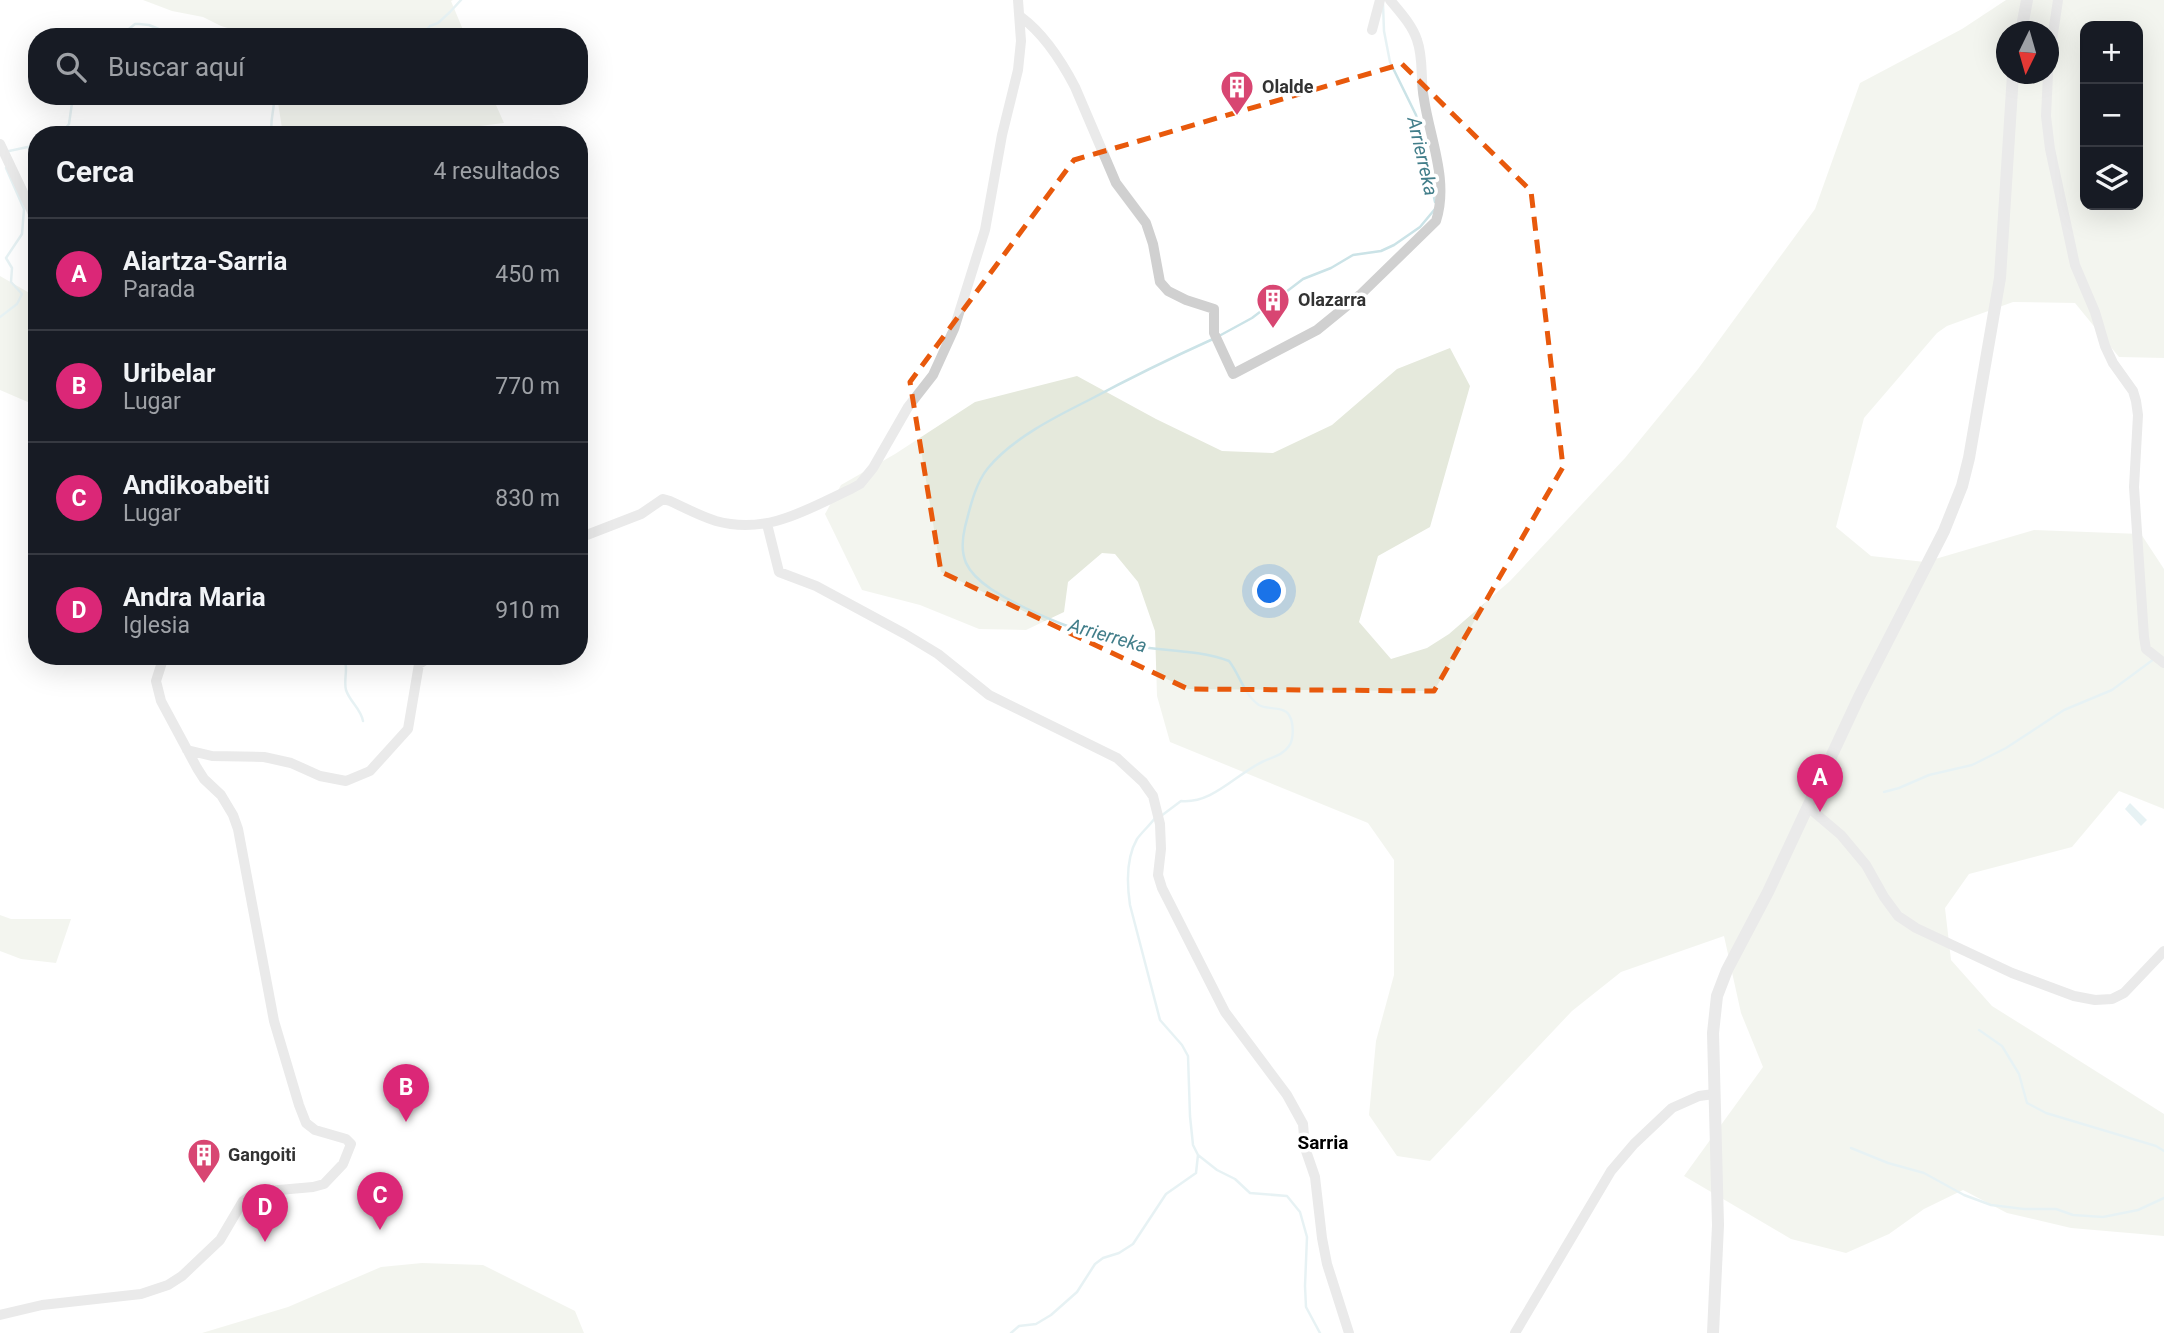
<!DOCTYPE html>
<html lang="es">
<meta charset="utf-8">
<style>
:root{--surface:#171b24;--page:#20242c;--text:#f1f3f6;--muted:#9ea1a6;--line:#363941;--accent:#db2777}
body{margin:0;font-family:Roboto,sans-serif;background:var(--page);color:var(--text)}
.controls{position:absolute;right:21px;top:21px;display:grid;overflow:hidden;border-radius:14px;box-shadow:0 7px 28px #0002}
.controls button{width:63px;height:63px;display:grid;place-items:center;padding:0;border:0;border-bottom:2px solid var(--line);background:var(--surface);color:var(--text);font:35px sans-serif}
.compass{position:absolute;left:1996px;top:21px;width:63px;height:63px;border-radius:50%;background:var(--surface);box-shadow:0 7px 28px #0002;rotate:185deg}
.you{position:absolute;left:1270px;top:592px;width:24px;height:24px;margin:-18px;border:5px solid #fff;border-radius:50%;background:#1a73e8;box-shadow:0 0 0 10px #1a73e833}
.badge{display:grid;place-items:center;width:46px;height:46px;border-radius:50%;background:var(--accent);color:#fff;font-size:23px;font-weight:700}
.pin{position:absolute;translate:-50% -58px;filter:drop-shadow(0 2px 4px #0008)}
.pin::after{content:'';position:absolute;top:37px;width:24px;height:21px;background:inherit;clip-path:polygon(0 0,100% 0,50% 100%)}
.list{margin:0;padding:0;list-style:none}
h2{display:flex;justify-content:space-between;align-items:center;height:91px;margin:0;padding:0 28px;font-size:30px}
h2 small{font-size:23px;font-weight:400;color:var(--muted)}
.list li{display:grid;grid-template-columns:46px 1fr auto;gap:21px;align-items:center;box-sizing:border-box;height:112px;padding:0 28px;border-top:2px solid var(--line)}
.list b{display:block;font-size:26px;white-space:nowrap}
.list p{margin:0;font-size:23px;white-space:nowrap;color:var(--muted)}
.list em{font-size:23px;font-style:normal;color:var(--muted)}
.icon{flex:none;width:38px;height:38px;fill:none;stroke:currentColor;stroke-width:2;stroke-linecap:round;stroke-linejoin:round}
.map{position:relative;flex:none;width:2164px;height:1333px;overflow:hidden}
.search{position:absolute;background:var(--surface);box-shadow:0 7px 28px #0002;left:28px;top:28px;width:560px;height:77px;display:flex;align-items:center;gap:18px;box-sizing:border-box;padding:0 24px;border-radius:28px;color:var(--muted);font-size:26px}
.panel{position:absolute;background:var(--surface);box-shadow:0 7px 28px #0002;left:28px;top:126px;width:560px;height:539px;border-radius:28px}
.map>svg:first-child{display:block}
.green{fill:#e5e9dc;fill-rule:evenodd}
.water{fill:#cbe3e7}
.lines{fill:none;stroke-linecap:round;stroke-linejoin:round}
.stream{stroke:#cbe3e7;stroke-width:2.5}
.minor{stroke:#d0d0d0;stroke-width:10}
.tertiary{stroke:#d0d0d0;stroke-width:12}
.marked{fill:none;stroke:#e8590c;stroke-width:5;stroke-dasharray:14 9;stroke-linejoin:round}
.labels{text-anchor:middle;stroke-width:7;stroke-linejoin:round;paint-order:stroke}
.poi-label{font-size:18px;font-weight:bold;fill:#333;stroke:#fff;text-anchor:start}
.water-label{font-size:19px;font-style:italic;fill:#427e8a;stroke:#fff}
.neighbourhood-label{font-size:19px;font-weight:bold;fill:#000;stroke:#fff}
</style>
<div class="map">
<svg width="2164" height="1333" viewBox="0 0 2164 1333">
<rect width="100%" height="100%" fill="#fff"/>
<path class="green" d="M143,0H453L451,1L466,37H258L221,26L203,17L172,11Z
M2006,0H2164V358L2119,357L2075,303L2013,302L1947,326L1937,333L1864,418L1836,527L1871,556L1925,562L2034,530L2141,534L2164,569V809L2119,791L2072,847L1969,874L1945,908L1951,960L1992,1006L2164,1114V1236L2071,1228L2007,1213L1963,1190L1924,1209L1889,1234L1846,1253L1791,1239L1684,1176L1763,1067L1741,1013L1724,936L1621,972L1572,1011L1430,1161L1397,1156L1369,1115L1376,1041L1394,975V860L1368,823L1170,742L1157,696L1155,631L1138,582L1115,554L1102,553L1068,582L1064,612L1026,630L979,629L920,605L862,590L825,514L841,485L895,454L975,402L1077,376L1156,419L1222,451L1273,453L1332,425L1397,369L1450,348L1470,386L1430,527L1378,556L1359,622L1391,659L1427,648L1449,634L1510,581L1625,458L1698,369L1815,209L1860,83L1962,29ZM2085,26H2138V205H2085ZM2007,32H2048V74H2007Z
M277,96H492L504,123L408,135H283Z
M0,276L33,295L37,286V406L0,390Z
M0,915L11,919H71L56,963L21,959L0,951Z
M422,1263L483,1265L575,1311L584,1333H202L288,1307L381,1267Z"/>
<path class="water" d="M2130,803L2147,820L2141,826L2125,809Z"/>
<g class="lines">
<path class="stream" d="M1383,4L1384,31L1390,62L1416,115L1435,202
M119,37L135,24H139L149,25L166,32L214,33L234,37
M420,37L430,26L438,23L450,12L461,0
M60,135L69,124L73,96
M272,135C269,122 275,109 274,96
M9,151L37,145
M0,317L17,304L22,294L11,282L12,268L6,258L22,234L24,209L6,168
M1219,336L1252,318L1303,279L1331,268L1353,255L1381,251L1394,245L1420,227L1435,209
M342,656C350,667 343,678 346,690C350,702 361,709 363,721
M1884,792L1899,788L1929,775L1972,765L2006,748L2064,710L2112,690L2154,659
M1161,816L1181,801C1212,804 1235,775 1262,762C1272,757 1282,756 1289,746C1294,739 1294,723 1289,715C1284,706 1267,710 1259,705C1244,695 1240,675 1229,661C1199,650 1166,651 1134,646C1092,638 1028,613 991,589C966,572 958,557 965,527C970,508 975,484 988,468C1013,438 1055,417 1089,400C1130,378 1171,358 1213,339
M1155,818C1150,825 1142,832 1137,839C1126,858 1127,885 1130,905L1160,1020L1182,1045L1188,1056L1190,1116L1193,1145L1198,1155L1217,1170L1235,1179L1250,1193L1287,1196L1300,1212L1307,1237L1305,1286L1306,1307L1320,1333
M1979,1030L2002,1046L2019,1074L2027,1103L2046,1113L2156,1146L2164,1151
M1851,1148L1888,1163L1924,1173L1964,1195L1991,1205L2024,1209H2056L2073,1215L2103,1217L2138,1210L2164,1198
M1011,1333L1019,1326L1036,1324L1051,1315L1077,1292L1095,1264L1103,1258L1119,1253L1133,1244L1166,1194L1196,1173L1198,1155"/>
<path class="minor" d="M1021,17C1044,34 1062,62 1075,87L1116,183L1146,223L1153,244L1160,282L1168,291L1186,300L1214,309V333L1233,374L1317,330L1360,295L1436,221C1449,181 1430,139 1424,99C1420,80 1424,59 1417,40C1412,25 1400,12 1390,0
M1372,30L1380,0
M2048,67L2058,0
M2048,74L2046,116L2050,149L2075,265L2095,312L2105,346L2113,363L2133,391L2136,401L2138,415L2134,487L2144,637L2146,649L2164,663
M0,144L37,222
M767,524L779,572L816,586L905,634L938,654L989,695L1117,758L1143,782L1153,796L1160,824L1161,849L1158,875L1162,888L1225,1012L1287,1095L1303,1124L1305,1148L1315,1177L1322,1238L1327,1264L1349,1333
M579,538L641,514L663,499L670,501C685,508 700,516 716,521C767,535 806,510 851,489L860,484L873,468L908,407L933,375L954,329L985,230L1002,135L1018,70L1021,41L1018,0
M187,750L212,756L264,757L291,763L320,776L346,781L370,771L408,729L419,664L432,656
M1808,807L1841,835L1866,865L1884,897L1898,916L1916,928L2012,973L2074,996L2095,1000L2112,999L2124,993L2164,951
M0,1315L42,1305L141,1294L168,1285L182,1276L220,1240L243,1201L256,1192L313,1187L324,1184L343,1164L351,1144L346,1139L315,1130L306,1123L299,1105L274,1021L238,829L233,815L221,795L204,779L197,768L161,701L156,681L164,656
M1515,1333L1611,1171L1634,1144L1672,1108L1699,1096L1714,1094"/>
<path class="tertiary" d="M2021,32L2027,0
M1713,1333L1718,1225L1713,1033L1717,996L1727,970L1768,892L1859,697L1944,531L1962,486L1969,458L2000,278L2013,74"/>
</g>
<path d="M0 0H2164V1333H0ZM1402,64L1531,191L1563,467L1434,691L1188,689L941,572L910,382L1074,160Z" fill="#fff" fill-opacity=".55" fill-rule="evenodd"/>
<path class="marked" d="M1402,64L1531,191L1563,467L1434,691L1188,689L941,572L910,382L1074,160Z"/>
<defs>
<symbol id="building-pin" viewBox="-11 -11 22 30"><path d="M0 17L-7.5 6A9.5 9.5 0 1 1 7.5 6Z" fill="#d84672" stroke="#fff"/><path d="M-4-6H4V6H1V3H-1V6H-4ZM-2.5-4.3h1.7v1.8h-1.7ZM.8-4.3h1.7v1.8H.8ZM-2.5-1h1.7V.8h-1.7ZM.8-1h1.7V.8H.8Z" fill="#fff"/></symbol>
</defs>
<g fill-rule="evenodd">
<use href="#building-pin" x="1218" y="68" width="38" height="52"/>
<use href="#building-pin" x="1254" y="281" width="38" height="52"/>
<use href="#building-pin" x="185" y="1136" width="38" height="52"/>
</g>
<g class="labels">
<g class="poi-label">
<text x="1262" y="93">Olalde</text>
<text x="1298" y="306">Olazarra</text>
<text x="228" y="1161">Gangoiti</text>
</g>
<g class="water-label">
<text transform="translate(1423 156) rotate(77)" y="7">Arrierreka</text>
<text transform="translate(1108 635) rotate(16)" y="7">Arrierreka</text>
</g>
<g class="neighbourhood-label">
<text x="1323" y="1149">Sarria</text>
</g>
</g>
</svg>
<div class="controls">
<button>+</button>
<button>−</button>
<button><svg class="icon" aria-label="layers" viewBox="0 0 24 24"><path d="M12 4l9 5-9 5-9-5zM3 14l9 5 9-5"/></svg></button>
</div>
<svg class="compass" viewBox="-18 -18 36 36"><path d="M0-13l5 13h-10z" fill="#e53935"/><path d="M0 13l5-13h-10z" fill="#9ea1a6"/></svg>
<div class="you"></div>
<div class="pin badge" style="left:1820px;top:812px">A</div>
<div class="pin badge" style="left:406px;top:1122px">B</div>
<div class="pin badge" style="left:380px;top:1230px">C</div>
<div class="pin badge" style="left:265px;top:1242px">D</div>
<div class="search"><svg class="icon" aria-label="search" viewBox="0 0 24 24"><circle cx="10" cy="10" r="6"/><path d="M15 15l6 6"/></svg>Buscar aquí</div>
<section class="panel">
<h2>Cerca<small>4 resultados</small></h2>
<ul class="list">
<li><span class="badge">A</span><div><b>Aiartza-Sarria</b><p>Parada</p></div><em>450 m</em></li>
<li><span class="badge">B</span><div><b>Uribelar</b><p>Lugar</p></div><em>770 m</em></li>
<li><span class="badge">C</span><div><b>Andikoabeiti</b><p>Lugar</p></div><em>830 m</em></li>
<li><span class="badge">D</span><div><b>Andra Maria</b><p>Iglesia</p></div><em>910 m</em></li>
</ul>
</section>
</div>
